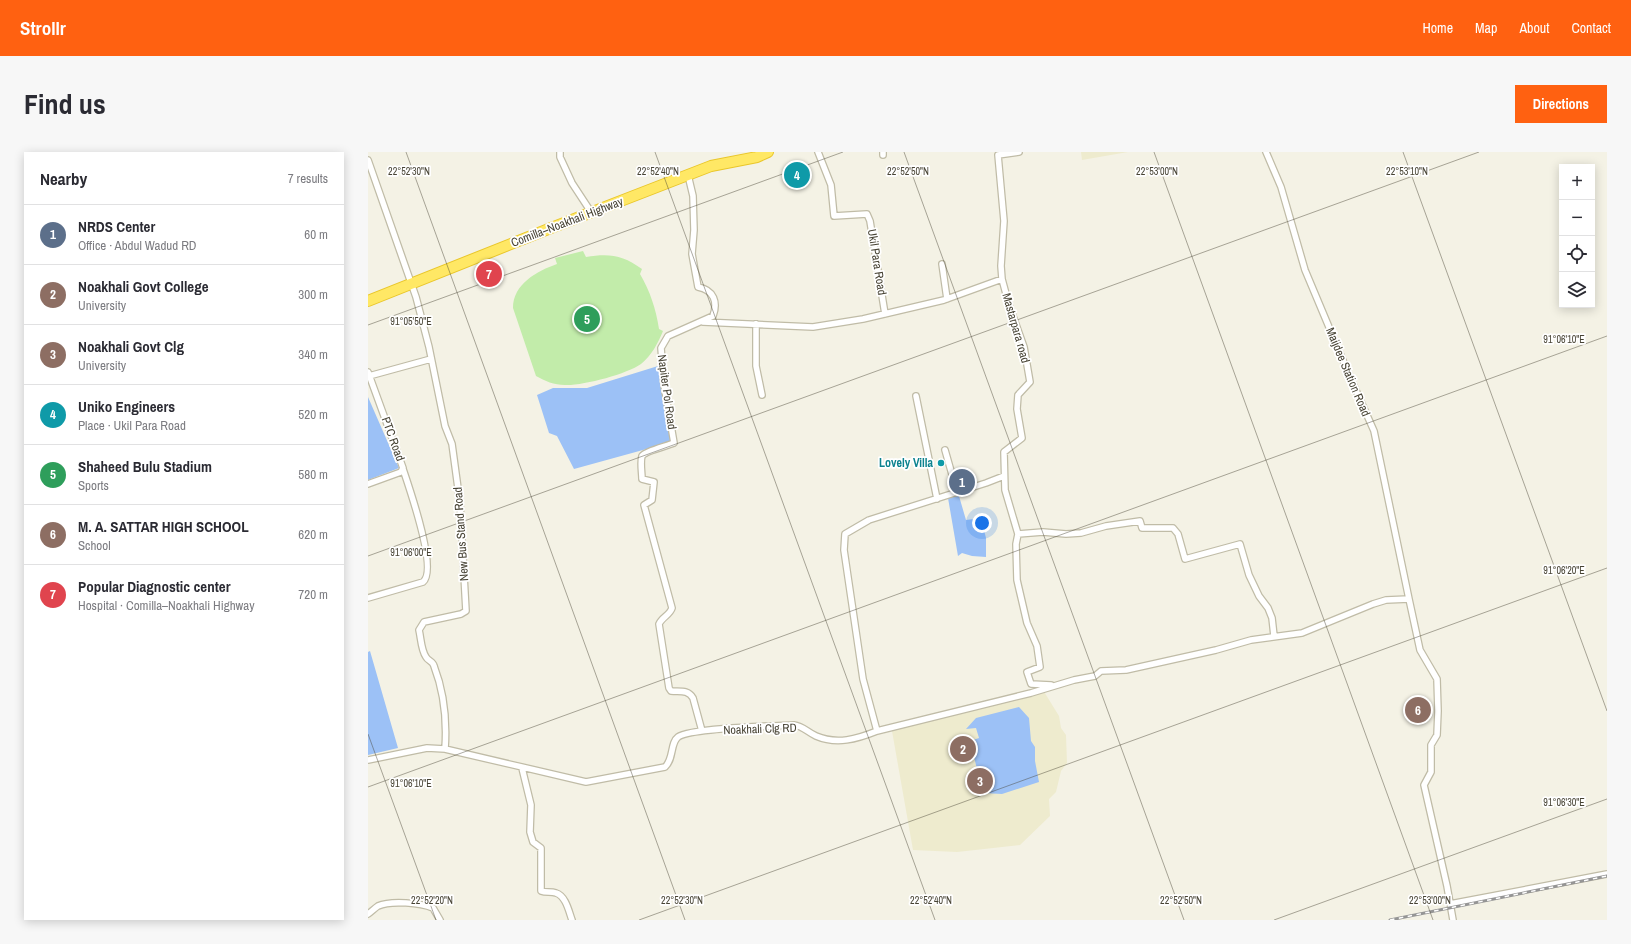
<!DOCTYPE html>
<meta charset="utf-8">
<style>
:root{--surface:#fff;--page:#f7f7f7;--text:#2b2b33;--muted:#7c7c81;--line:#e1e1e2;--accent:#ff6111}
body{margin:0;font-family:"Archivo Narrow",sans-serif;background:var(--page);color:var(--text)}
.controls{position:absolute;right:12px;top:12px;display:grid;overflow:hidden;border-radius:0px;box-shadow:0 2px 10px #0003}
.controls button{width:36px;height:36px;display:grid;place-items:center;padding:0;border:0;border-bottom:1px solid var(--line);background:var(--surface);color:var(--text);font:20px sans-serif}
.you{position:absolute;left:614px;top:371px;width:14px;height:14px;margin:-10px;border:3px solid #fff;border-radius:50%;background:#1a73e8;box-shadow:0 0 0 6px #1a73e833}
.badge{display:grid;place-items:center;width:26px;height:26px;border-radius:50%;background:var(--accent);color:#fff;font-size:13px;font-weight:700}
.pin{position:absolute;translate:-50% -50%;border:2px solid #fff;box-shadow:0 1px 4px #0006}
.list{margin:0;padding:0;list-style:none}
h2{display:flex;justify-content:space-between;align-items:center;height:52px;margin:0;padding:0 16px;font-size:17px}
h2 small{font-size:13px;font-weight:400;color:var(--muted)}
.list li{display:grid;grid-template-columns:26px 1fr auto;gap:12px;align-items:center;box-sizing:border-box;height:60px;padding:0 16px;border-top:1px solid var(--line)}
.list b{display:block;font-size:15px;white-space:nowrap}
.list p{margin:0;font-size:13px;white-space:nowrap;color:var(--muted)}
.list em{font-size:13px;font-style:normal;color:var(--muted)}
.icon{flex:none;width:22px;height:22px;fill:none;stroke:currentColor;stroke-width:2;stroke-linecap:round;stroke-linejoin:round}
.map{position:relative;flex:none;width:1239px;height:768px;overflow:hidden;border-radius:0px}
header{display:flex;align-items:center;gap:24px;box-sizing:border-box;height:56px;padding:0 20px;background:var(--accent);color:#fff}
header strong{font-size:19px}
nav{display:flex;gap:22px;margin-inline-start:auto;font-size:14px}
.intro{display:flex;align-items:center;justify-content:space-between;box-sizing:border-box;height:96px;padding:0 24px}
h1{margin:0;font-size:28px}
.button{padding:10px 18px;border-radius:0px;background:var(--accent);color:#fff;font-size:14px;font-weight:700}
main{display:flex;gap:24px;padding:0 24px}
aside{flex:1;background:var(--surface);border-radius:0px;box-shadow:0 2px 10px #0003}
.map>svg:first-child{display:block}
.education{fill:#eeebce}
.green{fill:#c2ecaa}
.water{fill:#9cc1f6}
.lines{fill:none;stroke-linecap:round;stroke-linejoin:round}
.street-casing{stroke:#c0bca7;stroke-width:8}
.highway-casing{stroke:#e9c62a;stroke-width:12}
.street{stroke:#fff;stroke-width:5.5}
.highway{stroke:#ffe865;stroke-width:10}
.rail-casing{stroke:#959595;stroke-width:3}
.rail{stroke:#fff;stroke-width:1.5;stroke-dasharray:4.5;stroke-linecap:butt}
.ticks{fill:none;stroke:#474334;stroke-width:1;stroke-opacity:0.45}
.culture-dot{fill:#0f9aa8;stroke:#fff;stroke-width:1.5}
.labels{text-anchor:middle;stroke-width:3.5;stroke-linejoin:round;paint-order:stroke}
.street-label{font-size:12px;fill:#474334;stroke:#fff}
.culture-label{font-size:12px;font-weight:bold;fill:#0d838f;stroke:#fff;text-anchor:end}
.ticks-label{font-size:10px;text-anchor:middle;fill:#474334;stroke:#fff;stroke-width:3.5;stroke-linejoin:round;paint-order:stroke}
</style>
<header>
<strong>Strollr</strong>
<nav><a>Home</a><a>Map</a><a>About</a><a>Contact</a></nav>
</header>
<div class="intro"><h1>Find us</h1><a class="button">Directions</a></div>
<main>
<aside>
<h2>Nearby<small>7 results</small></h2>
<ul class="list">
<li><span class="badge" style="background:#5c6f8a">1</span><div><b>NRDS Center</b><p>Office · Abdul Wadud RD</p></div><em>60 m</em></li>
<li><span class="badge" style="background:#8d6e63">2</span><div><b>Noakhali Govt College</b><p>University</p></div><em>300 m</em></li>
<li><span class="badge" style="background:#8d6e63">3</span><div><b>Noakhali Govt Clg</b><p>University</p></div><em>340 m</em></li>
<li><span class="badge" style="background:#0f9aa8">4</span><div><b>Uniko Engineers</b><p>Place · Ukil Para Road</p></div><em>520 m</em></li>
<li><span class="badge" style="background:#2e9e5b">5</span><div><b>Shaheed Bulu Stadium</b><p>Sports</p></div><em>580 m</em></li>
<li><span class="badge" style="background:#8d6e63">6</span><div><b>M. A. SATTAR HIGH SCHOOL</b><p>School</p></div><em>620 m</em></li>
<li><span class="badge" style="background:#e0444e">7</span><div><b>Popular Diagnostic center</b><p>Hospital · Comilla–Noakhali Highway</p></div><em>720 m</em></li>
</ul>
</aside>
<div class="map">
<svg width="1239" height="768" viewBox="0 0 1239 768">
<rect width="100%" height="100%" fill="#f4f2e5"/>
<path class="education" d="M713,0H760L714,8Z
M675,538L691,564L693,576L698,583L699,611L693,619L688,640L681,647L682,664L652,693L589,700L545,698L524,579Z"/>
<path class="green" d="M215,99L218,105C241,101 255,103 274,117L272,122C282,139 288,157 291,177L295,179C290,191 284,203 273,212C259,222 214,234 197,233C186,233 177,229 168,224L145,156C145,132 169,119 189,112L187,106Z"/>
<path class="water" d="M290,214L304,290L206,317L189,284L181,281L169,243L185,236H219Z
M0,245L31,316L0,328Z
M591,344L598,368L613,366L618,386V405L604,404L594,401L590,404L580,346Z
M2,499L30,596L0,603V500Z
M651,555L661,566L663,589L667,595V609L671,630L634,642L615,641L602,589L611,586L608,576L598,577L608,566Z"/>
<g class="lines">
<defs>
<path id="street" d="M192,0V5L204,31L223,60
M450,0L463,33L466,64L499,62L502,69L517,162
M515,0V3
M651,0L630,3L636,69L633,114L634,127L641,153L656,195L662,230L650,243L649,257L654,286L636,300L637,338L650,382L648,392L649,428L659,471L669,494L672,515L659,520L663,532L683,533
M898,0L913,35L937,118L979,218L1006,279L1041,447
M0,8L48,145L61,195L77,274L84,292L92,351L98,459L93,462L56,470L51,478C53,486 53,498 58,505C60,509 65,509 66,514C76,540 79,569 77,597
M320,23L325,44L326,78L324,102L330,135C346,138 350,150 345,164L300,184L293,196L296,233L306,291C299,294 277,299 274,304C272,310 274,321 274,327L286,330L284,348L276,353L304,456C302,463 294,465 291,472L301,536L303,539C311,540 320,537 325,546L334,579
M574,112L579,147
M335,170L445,175L495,167L576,148L634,127
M388,172V214L394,243
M0,220L35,316L33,320L0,332
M1,224L63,207
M548,244L569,347
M577,298L589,340
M650,382L675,380L698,382L713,381L738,374L772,369L774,376H805L810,382L817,407L872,392L881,423L891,444L900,456L904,466L906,484
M0,446L55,430C70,418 41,335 35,317
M509,579L663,541L706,528L727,524L733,519L758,518L848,498L883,488L934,481L1005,452L1018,448L1041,447L1052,498L1069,527L1070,559L1069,583L1063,593V620L1056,633L1079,734L1085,768
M0,608L59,596L77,597L218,630L297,615C306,607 302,591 310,585C322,576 406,574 426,573C435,574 439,580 448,584C469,593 489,587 509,579L495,527L476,398L477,382L501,368L618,331L636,324
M154,616L163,653L162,680L165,690L173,696V739C178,741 183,739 188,741C198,744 201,760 204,768
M1082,752L1239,722
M0,762C3,760 7,756 10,754C23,748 53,751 65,756L72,768"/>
<path id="highway" d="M0,149L183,76L343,14L389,5L400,0"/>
</defs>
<use href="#street" class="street-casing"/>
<use href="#highway" class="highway-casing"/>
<use href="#street" class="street"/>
<use href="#highway" class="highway"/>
<defs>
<path id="rail" d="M1022,768L1239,724"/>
</defs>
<use href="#rail" class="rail-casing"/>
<use href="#rail" class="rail"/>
</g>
<path class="ticks" d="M38,0L317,768M287,0L567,768M536,0L816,768M786,0L1065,768M1035,0L1239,559M0,173L475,0M0,404L1111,0M0,582L68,768M0,635L1239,184M271,768L1239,416M906,768L1239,647"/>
<circle class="culture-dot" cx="573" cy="311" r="4"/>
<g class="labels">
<g class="street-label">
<text transform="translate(199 70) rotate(-21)" y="4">Comilla–Noakhali Highway</text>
<text transform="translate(509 110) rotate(81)" y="4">Ukil Para Road</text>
<text transform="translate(648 176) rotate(74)" y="4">Mastarpara road</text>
<text transform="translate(980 220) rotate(67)" y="4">Maijdee Station Road</text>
<text transform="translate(299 240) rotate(82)" y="4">Napiter Pol Road</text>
<text transform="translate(25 287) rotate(70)" y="4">PTC Road</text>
<text transform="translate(93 382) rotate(-94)" y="4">New Bus Stand Road</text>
<text transform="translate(392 577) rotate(-2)" y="4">Noakhali Clg RD</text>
</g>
<g class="culture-label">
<text x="565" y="315">Lovely Villa</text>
</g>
</g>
<g class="ticks-label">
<text x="41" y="23">22°52'30"N</text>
<text x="290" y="23">22°52'40"N</text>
<text x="540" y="23">22°52'50"N</text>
<text x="789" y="23">22°53'00"N</text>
<text x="1039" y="23">22°53'10"N</text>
<text x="43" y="173">91°05'50"E</text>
<text x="1196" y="191">91°06'10"E</text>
<text x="43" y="404">91°06'00"E</text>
<text x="1196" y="422">91°06'20"E</text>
<text x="43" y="635">91°06'10"E</text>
<text x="1196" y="654">91°06'30"E</text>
<text x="64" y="752">22°52'20"N</text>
<text x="314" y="752">22°52'30"N</text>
<text x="563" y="752">22°52'40"N</text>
<text x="813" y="752">22°52'50"N</text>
<text x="1062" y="752">22°53'00"N</text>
</g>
</svg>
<div class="controls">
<button>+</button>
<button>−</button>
<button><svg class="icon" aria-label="locate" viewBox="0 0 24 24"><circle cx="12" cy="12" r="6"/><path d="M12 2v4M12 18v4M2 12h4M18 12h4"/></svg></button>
<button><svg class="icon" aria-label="layers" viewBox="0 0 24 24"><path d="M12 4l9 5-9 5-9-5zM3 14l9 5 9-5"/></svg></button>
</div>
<div class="you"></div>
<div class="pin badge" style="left:594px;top:330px;background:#5c6f8a">1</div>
<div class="pin badge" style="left:595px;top:597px;background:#8d6e63">2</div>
<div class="pin badge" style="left:612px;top:629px;background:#8d6e63">3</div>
<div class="pin badge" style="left:429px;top:23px;background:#0f9aa8">4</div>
<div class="pin badge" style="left:219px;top:167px;background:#2e9e5b">5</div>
<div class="pin badge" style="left:1050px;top:558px;background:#8d6e63">6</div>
<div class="pin badge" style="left:121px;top:122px;background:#e0444e">7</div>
</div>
</main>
